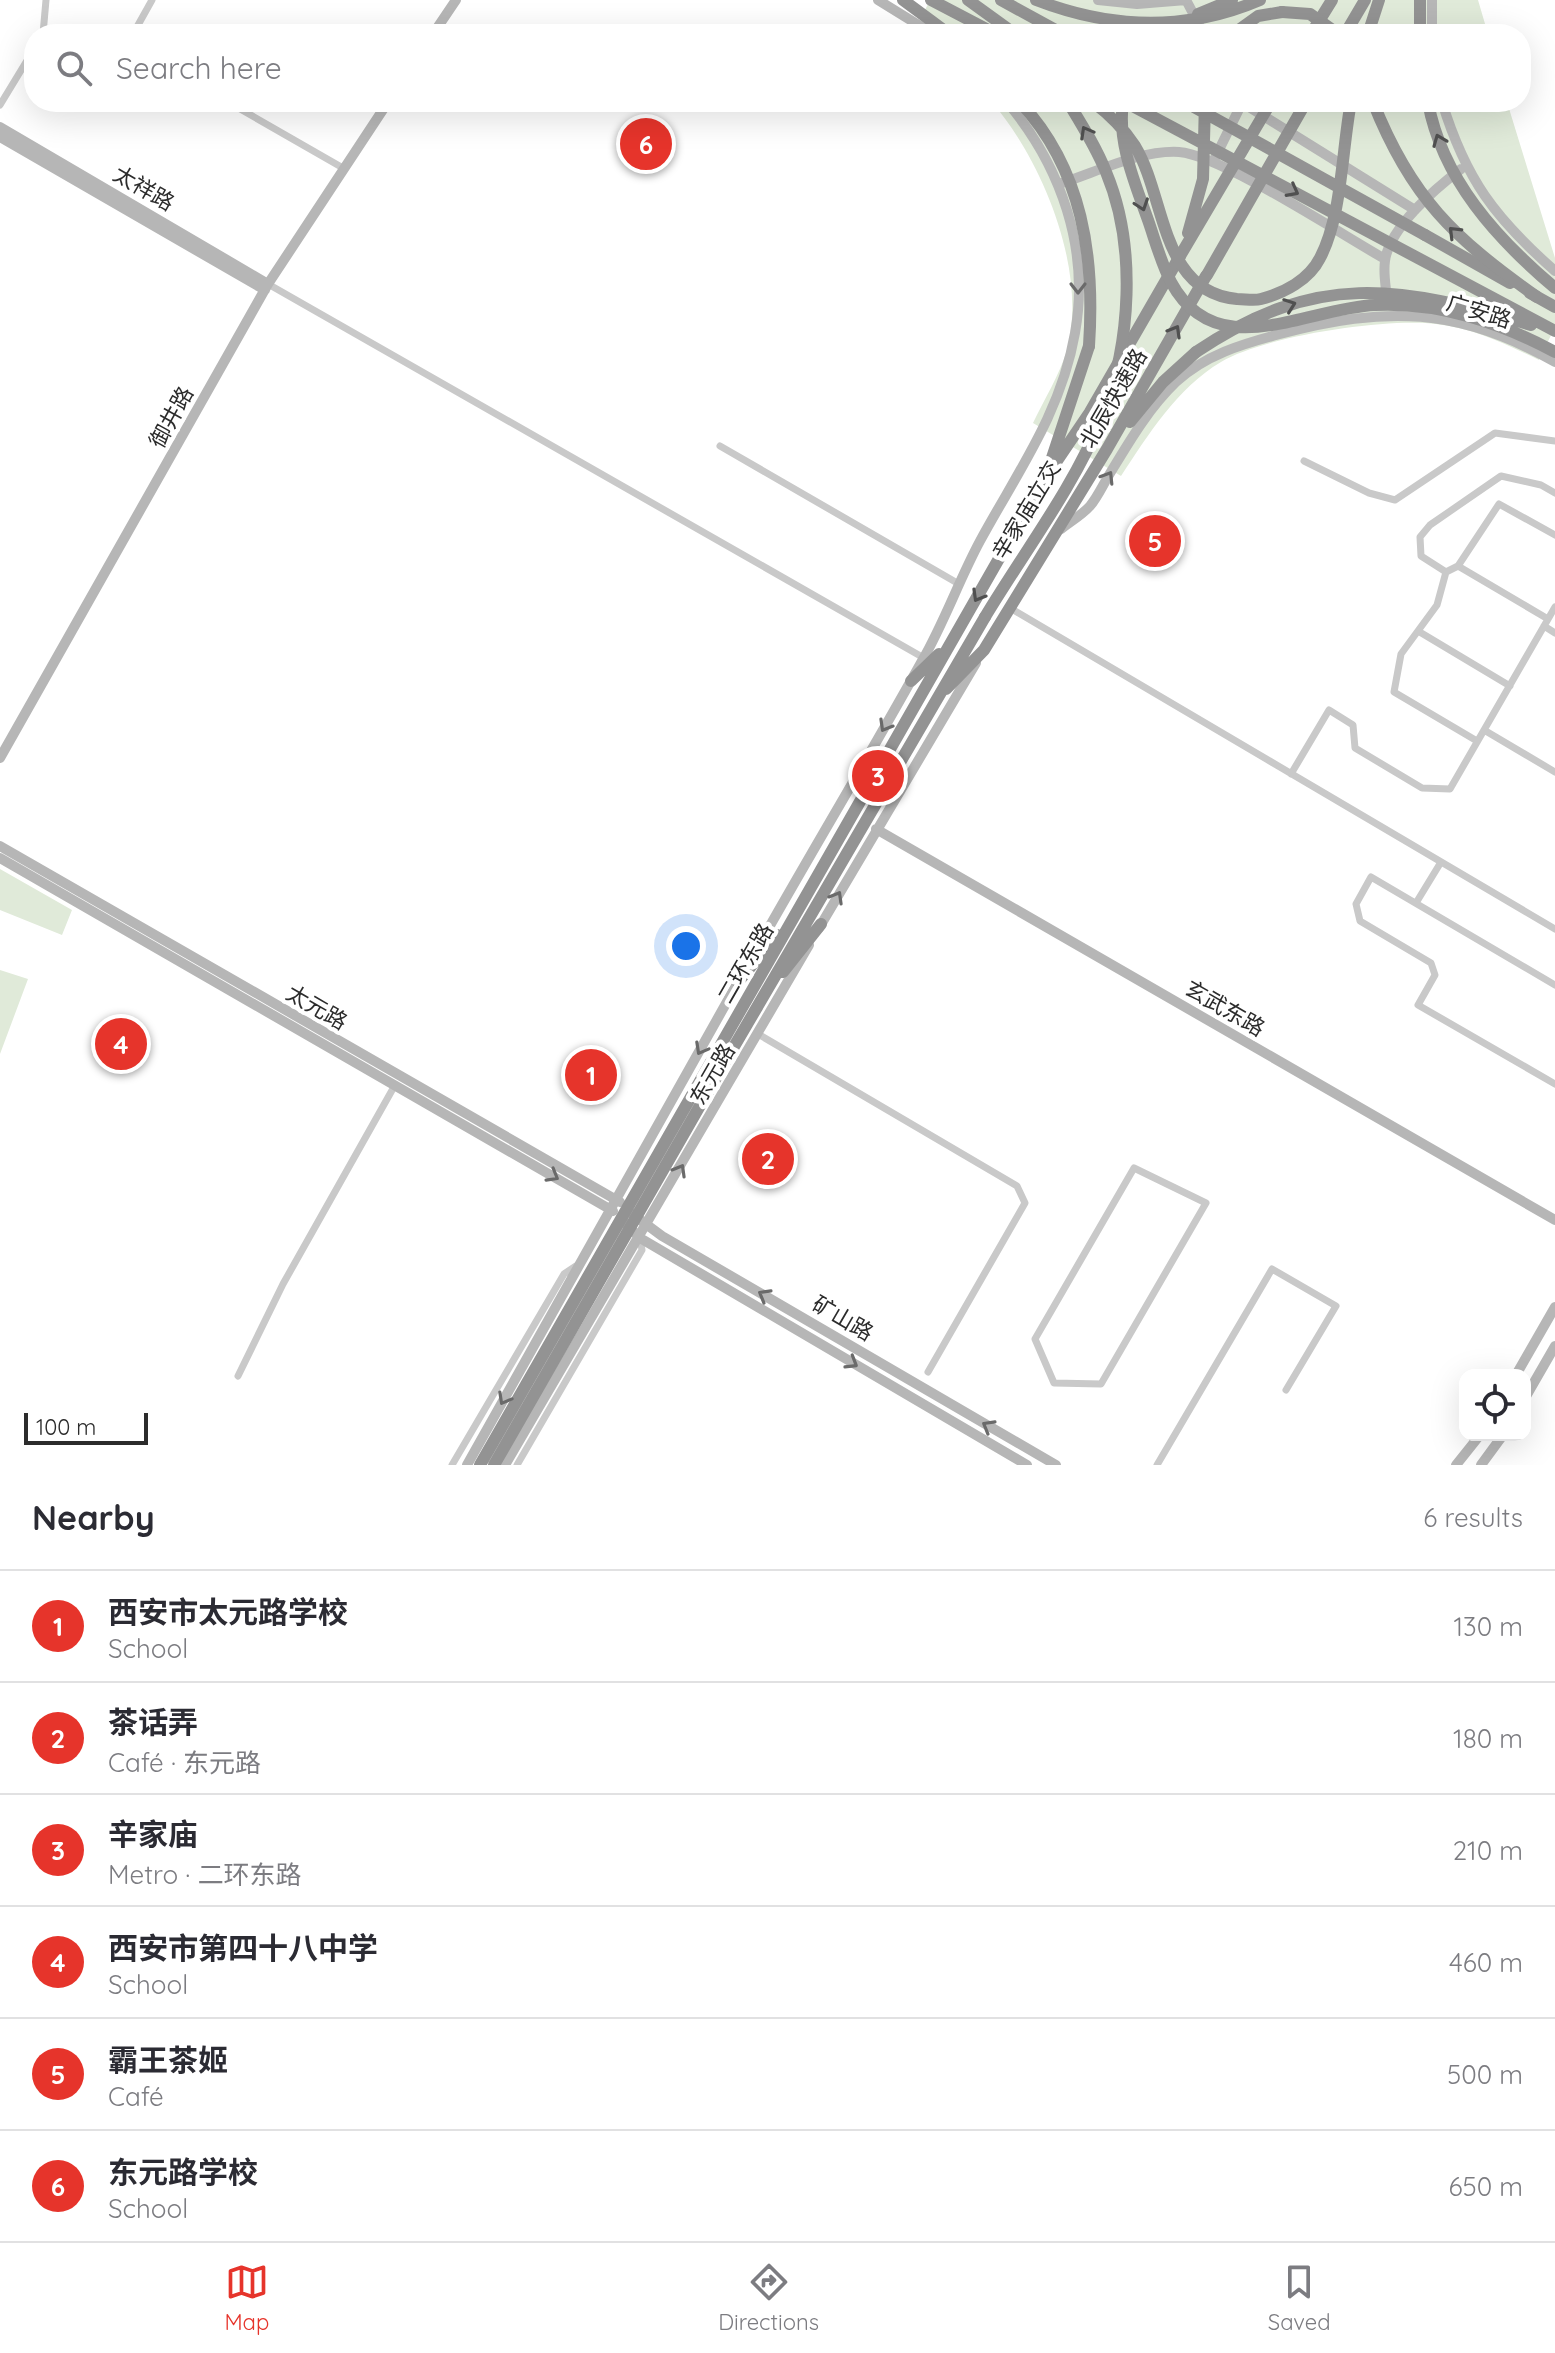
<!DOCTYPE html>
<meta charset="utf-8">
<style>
:root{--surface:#fff;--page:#f2f2f3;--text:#2b2b33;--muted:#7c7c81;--line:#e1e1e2;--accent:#e6342b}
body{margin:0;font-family:Quicksand,"Noto Sans SC",sans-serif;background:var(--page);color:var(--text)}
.controls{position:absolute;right:24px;bottom:24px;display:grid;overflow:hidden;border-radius:16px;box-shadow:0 8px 32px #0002}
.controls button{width:72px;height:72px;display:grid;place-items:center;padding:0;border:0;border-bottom:2px solid var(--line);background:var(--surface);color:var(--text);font:40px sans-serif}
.scale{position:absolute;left:24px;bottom:20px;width:124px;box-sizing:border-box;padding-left:8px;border:4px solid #2c2c2c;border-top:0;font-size:22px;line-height:28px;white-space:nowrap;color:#2c2c2c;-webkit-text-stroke:6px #fff;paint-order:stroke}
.you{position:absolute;left:686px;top:946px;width:28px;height:28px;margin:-20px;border:6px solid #fff;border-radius:50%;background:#1a73e8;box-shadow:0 0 0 12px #1a73e833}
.badge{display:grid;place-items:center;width:52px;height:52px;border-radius:50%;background:var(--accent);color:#fff;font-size:26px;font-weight:700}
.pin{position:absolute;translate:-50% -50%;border:4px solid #fff;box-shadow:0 2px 8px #0006}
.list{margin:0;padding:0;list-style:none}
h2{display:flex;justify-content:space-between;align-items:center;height:104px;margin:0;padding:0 32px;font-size:34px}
h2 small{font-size:26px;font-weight:400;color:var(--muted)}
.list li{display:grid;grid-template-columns:52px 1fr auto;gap:24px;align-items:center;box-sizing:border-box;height:112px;padding:0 32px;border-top:2px solid var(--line)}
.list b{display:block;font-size:30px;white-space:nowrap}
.list p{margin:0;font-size:26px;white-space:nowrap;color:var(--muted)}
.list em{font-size:26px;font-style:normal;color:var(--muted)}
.icon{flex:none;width:44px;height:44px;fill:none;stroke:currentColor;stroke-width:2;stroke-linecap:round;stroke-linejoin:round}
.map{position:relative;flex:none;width:1555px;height:1465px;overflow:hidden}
.search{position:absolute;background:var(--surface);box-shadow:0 8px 32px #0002;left:24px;right:24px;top:24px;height:88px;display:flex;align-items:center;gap:20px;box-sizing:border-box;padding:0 28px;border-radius:32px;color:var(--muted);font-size:30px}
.sheet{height:776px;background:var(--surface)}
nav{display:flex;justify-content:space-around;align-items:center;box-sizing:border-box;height:112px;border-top:2px solid var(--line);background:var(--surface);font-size:22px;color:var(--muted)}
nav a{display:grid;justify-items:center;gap:4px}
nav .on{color:var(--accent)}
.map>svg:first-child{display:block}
.green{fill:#e0ead9}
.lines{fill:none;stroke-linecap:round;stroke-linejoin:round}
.street{stroke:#c9c9c9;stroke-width:7}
.secondary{stroke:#b6b6b6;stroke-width:10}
.highway{stroke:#939393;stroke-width:12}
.highway-bridge{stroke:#939393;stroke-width:12}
.oneway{stroke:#505050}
.oneway2{stroke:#6a6a6a}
.labels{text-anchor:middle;stroke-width:8;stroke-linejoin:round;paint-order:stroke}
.street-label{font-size:22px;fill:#2c2c2c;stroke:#fff}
</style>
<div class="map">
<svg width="1555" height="1465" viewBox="0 0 1555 1465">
<rect width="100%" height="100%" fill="#fff"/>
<path class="green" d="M930,0H1478L1488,34H913Z
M992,102H1507L1555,258V327L1539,360C1506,344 1473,328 1436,324C1385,318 1265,336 1221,362C1177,388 1148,435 1121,476L1033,423C1044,400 1060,374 1067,350C1088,271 1043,162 992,102Z
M0,869L72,910L62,935L0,910Z
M0,970L28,979L0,1054Z"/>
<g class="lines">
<path class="street" d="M44,32L110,34
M43,34L46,0
M133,34L152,0
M228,102L343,168
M0,105L34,49
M268,284L924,658
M720,446L959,584
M1304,461L1369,493L1395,500L1495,433L1555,441
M1458,566L1548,619
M1446,572L1421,556L1420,537L1430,525L1501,476L1541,485L1555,493
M1010,608L1555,929
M1544,626L1555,633
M1418,631L1510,686
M1484,730L1555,772
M1477,741L1394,692L1401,654L1437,605L1446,572L1458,566L1499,504L1555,535
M1291,774L1329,710L1353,725L1355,748L1422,788L1450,789L1555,607
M1416,903L1441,862
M1555,985L1371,877L1356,904L1360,921L1431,963L1435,975L1418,1005L1555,1084
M758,1034L1017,1186L1025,1203L928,1372
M1134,1168L1206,1203L1101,1384L1054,1383L1035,1339Z
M238,1376L283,1284L395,1085
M452,1465L564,1274L576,1266
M517,1465L642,1250L640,1238
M1157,1465L1272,1269L1336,1306L1286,1390"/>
<path class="secondary" d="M878,0L933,34
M1098,0L1137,4L1186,0
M1186,0L1204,34
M433,34L456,0
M1432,34V0
M1241,102L1415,210
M1442,102C1466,180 1495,218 1555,271
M0,127L268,284
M0,137L265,290
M1215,158L1242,103
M1062,183C1099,171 1140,150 1179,152C1221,155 1342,235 1385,259
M1387,299C1386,287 1383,273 1385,261C1389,228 1436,188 1461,169
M1061,529C1070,522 1082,515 1090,506C1097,498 1103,485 1109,475C1129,442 1148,409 1176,382C1205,355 1242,344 1280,334C1386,306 1458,307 1555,362
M0,758L268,284L388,102
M876,829L1555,1220
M0,846L620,1202
M0,858L613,1211
M819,928L976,663
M750,961C806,861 866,762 922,661C944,623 959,580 980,541C1018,471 1061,413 1075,333C1090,249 1061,166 1007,102
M631,1213L662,1236L1056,1465
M625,1223L640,1238L1027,1465
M1516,1375L1555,1307
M1525,1398L1555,1346
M467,1465L742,975
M505,1465L809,945
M1456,1465L1480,1435
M1481,1465L1503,1435"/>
<path class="highway" d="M903,0L949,34
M931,0L996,34
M968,0L1015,34
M1001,0L1063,34
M1233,34L1258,16L1282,12
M1311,34L1332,0
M1345,34L1365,0
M1368,34L1379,0
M1420,34V0
M1425,235L1510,283
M1530,293L1555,307
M1130,422L1163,382L1196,352
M1051,461L1089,346
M911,681L939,654
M946,689L984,650L1107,449L1206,276
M783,972L821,924
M738,982L777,935
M715,1055L1044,480L1090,412L1180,256
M725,1062L985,617"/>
<path class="highway-bridge" d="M1036,0C1111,29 1185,32 1260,0
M1282,12L1310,14L1338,34
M1198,14L1232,0
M1020,102C1083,170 1095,257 1089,346
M1093,102C1109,114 1124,129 1135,146C1166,197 1160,292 1237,299C1245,299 1254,301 1261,299C1284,293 1309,280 1320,258C1342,217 1342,148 1351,102
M1123,102C1117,142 1135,183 1148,220C1155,240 1161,263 1171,282C1216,366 1306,308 1375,305C1440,302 1499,322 1555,352
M1125,102L1555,331
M1185,102L1425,235
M1373,102C1411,198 1454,238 1537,297
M1428,102C1442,179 1497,239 1555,288
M1188,233L1203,179L1205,102
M1180,256L1271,102
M1207,275L1306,102
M1196,352C1317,271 1398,285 1531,325
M985,617C1024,552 1074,487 1102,417C1131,343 1137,246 1106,172C1096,147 1082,125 1068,102
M480,1465L715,1055
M494,1465L725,1062"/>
</g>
<defs><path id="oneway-chevron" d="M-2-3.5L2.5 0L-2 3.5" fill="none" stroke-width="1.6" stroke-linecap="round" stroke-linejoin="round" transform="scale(2)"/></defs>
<g class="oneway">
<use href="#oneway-chevron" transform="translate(1086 132) rotate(-119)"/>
<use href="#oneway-chevron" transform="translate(1439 140) rotate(-112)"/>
<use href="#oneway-chevron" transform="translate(1293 191) rotate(28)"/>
<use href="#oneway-chevron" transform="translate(1142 205) rotate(71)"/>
<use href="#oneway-chevron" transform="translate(1454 232) rotate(-135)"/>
<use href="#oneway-chevron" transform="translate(1290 305) rotate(-20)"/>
<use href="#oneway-chevron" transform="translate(1175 331) rotate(-60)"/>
<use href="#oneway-chevron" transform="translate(978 596) rotate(120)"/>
</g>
<g class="oneway2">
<use href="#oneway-chevron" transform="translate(1078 288) rotate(90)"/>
<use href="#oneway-chevron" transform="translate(1108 477) rotate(-58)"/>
<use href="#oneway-chevron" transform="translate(885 726) rotate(120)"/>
<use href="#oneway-chevron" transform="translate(837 897) rotate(-60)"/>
<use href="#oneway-chevron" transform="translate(701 1049) rotate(119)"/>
<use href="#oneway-chevron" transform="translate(680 1170) rotate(-60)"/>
<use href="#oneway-chevron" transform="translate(553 1176) rotate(30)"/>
<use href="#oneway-chevron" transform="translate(764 1295) rotate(-150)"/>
<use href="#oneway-chevron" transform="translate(852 1363) rotate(31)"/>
<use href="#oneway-chevron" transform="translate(504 1399) rotate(119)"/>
<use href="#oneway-chevron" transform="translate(988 1426) rotate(-150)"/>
</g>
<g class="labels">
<g class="street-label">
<text transform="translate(144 188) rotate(30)" y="8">太祥路</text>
<text transform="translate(1479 311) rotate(17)" y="8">广安路</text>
<text transform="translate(1113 398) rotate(-60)" y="8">北辰快速路</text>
<text transform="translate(171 417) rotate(-61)" y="8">御井路</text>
<text transform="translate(1026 510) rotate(-59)" y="8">辛家庙立交</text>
<text transform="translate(745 963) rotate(-60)" y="8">二环东路</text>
<text transform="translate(317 1007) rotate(30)" y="8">太元路</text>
<text transform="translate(1225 1008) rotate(30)" y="8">玄武东路</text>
<text transform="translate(712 1074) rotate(-60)" y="8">东元路</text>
<text transform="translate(843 1318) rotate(30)" y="8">矿山路</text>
</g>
</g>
</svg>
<div class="controls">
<button><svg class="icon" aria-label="locate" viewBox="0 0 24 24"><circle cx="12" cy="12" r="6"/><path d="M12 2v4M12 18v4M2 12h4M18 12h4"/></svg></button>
</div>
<div class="scale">100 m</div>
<div class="you"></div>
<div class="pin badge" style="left:591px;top:1075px">1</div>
<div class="pin badge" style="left:768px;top:1159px">2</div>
<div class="pin badge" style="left:878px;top:776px">3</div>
<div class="pin badge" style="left:121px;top:1044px">4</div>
<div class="pin badge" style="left:1155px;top:541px">5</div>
<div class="pin badge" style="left:646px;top:144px">6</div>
<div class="search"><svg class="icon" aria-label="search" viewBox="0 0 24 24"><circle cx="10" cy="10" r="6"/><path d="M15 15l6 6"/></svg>Search here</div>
</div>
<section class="sheet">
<h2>Nearby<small>6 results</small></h2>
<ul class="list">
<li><span class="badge">1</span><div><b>西安市太元路学校</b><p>School</p></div><em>130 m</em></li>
<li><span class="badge">2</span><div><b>茶话弄</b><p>Café · 东元路</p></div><em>180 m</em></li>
<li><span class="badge">3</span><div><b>辛家庙</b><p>Metro · 二环东路</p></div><em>210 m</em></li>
<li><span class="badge">4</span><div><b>西安市第四十八中学</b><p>School</p></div><em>460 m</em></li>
<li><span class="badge">5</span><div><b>霸王茶姬</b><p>Café</p></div><em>500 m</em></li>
<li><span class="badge">6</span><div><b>东元路学校</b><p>School</p></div><em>650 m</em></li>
</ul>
</section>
<nav>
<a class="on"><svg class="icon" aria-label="map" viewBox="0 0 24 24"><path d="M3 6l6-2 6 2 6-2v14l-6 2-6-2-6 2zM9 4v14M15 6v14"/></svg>Map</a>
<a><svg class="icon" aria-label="directions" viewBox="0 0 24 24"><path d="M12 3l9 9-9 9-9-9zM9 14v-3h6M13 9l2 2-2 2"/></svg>Directions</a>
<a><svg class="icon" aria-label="saved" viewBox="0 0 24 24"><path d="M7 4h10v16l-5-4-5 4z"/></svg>Saved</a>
</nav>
